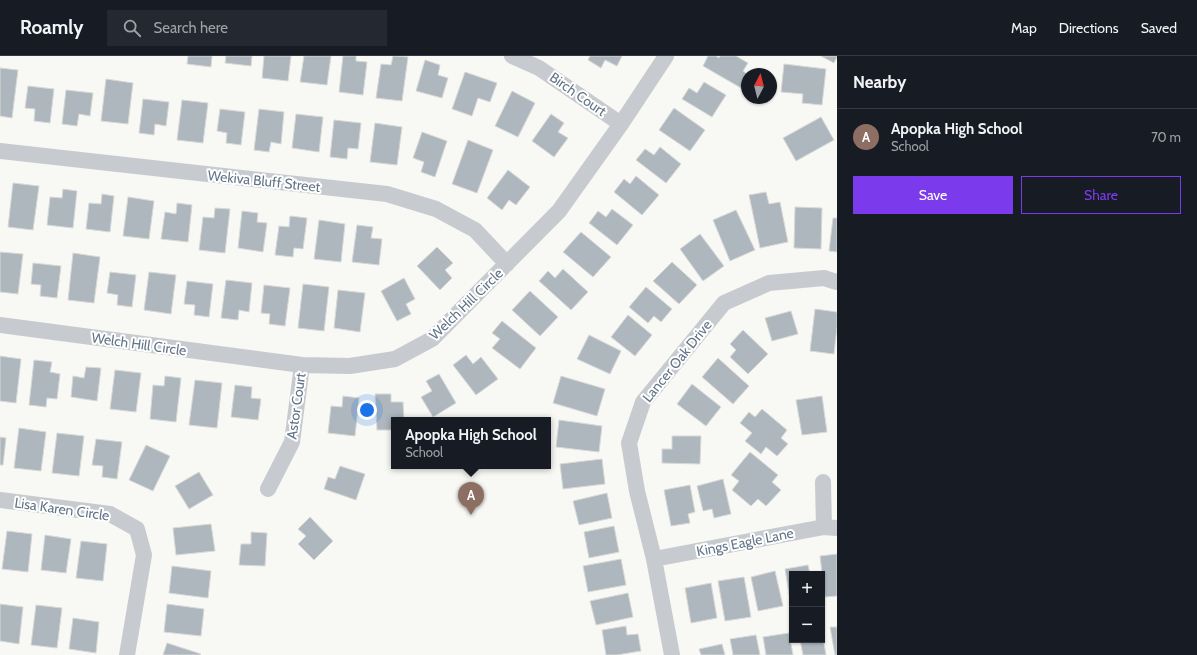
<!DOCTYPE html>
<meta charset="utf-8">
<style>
:root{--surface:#171b24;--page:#242831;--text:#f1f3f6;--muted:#9ea1a6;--line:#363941;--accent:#7c3aed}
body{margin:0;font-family:Cabin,sans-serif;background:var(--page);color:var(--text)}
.controls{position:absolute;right:12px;bottom:12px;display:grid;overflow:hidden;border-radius:0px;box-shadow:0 1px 3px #0004}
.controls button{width:36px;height:36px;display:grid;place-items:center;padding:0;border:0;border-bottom:1px solid var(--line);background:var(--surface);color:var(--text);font:20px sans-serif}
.compass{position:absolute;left:741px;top:12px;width:36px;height:36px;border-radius:50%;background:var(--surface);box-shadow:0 1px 3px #0004;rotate:7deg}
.you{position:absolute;left:367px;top:354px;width:14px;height:14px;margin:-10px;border:3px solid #fff;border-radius:50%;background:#1a73e8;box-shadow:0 0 0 6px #1a73e833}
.badge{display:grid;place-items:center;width:26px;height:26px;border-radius:50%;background:var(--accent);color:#fff;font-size:13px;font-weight:700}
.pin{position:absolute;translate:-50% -33px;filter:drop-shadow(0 1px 2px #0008)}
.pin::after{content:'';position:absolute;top:21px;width:14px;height:12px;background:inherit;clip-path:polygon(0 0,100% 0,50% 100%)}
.popup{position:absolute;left:391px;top:361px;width:160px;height:52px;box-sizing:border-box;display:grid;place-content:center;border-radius:0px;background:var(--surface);filter:drop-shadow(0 1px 3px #0005);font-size:13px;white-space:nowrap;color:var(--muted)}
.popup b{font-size:15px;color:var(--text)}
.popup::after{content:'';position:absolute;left:50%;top:100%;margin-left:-8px;border:8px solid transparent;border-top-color:var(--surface)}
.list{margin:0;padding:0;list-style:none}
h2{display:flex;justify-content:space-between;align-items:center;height:52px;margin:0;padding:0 16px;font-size:17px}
h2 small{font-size:13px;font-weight:400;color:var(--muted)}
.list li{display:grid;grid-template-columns:26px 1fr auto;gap:12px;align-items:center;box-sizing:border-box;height:56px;padding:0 16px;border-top:1px solid var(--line)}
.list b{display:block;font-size:15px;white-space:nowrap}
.list p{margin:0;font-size:13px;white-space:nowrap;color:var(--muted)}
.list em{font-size:13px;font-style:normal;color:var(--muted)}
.actions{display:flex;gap:8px;padding:12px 16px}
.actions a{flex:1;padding:9px 0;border:1px solid var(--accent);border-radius:0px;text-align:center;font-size:14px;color:var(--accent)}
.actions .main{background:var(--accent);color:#fff}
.icon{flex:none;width:22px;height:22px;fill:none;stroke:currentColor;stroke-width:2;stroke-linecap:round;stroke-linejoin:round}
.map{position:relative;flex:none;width:837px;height:599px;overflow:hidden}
header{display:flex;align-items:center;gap:24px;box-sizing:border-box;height:56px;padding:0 20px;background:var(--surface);border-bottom:1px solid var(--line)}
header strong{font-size:19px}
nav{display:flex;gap:22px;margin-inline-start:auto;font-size:14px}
.search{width:280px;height:36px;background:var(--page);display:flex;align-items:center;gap:10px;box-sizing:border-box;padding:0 14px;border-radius:0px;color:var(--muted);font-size:15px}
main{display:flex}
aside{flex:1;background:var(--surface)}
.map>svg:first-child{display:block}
.building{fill:#aeb7be;stroke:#d9d9d7}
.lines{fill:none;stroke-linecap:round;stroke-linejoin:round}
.minor{stroke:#c7cbcf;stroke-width:16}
.labels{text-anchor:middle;stroke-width:4;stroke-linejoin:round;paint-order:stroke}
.street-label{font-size:14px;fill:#637589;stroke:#fff}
</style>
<header>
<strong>Roamly</strong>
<div class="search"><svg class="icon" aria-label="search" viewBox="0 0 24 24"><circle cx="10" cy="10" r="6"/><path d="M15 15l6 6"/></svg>Search here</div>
<nav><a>Map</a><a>Directions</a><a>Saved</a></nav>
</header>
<main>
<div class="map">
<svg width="837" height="599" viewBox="0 0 837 599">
<rect width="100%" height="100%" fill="#f8f8f4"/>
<path class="building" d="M188,0H212L211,11L187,8Z
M226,0H252L251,10L225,7Z
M264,0H291L288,25L262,22Z
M304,0H331L327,29L300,26Z
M343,0H356V5L367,6L363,39L339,36Z
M393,0L408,1L402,45L376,42L381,8L391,9Z
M590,0H622L617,10L605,4L601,12L588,4Z
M708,0H716L719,2L720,0H736L748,7L743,15L747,18V22L741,32L703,10Z
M821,0H837V1L834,7Z
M425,4L440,9L438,19L448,22L442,42L416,35Z
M784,8L826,13L822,49L802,47L803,38L781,36Z
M0,12L18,14L12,62L0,60Z
M465,16L497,27L490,46L478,42L472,60L452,53Z
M106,23L133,27L128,68L101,65Z
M704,26L726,39L712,61L682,43L689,32L697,37Z
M28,30L54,33L50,67L34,65L35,53L25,52Z
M66,34L93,37L90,60L79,58L77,70L62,68Z
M512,35L535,47L518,81L495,70Z
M143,43L169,46L166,70L155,68L154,79L139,77Z
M182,44L208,47L203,87L177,84Z
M674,52L705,74L690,95L659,74Z
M220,53L245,56L241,89L226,87L227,77L217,75Z
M259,53L284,56L281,88L271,86L269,96L254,94Z
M296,58L323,61L319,96L292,92Z
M551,58L564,67L558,76L568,82L554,101L532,85Z
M821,61L834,84L796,105L783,82Z
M334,64L361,67L358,93L348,92L347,103L330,101Z
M375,67L402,71L397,109L370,106Z
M422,76L447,85L435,121L421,116L424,106L413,102Z
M468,84L493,94L477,137L452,128Z
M660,91L681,108L666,127L636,104L645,93L654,99Z
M508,114L530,131L516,149L509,144L502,154L487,142Z
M636,120L659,139L642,159L614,136L624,123L630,128Z
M13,127L39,130L33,174L8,171Z
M63,133L77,135L73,172L47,169L50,141L62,142Z
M766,136L769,148L780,146L788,186L760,192L749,139Z
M102,138L114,140L110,176L86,173L89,147L101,148Z
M128,141L154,145L149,183L123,180Z
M177,147L192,149L188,186L161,183L165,156L176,158Z
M795,151L822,152L821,193L794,192Z
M215,152L230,153L225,197L199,194L203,161L214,162Z
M612,153L633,169L617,189L589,167L598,155L606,161Z
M736,154L755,194L730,205L713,164Z
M242,155L258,157L257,166L267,167L263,196L238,192Z
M290,160L307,162L303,193L294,192L293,201L275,199L279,170L289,171Z
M833,162H837V196L829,195Z
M319,164L345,168L341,206L314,203Z
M357,169L373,171L371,182L382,183L379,209L352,206Z
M581,176L611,201L593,221L563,196Z
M700,178L724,210L703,225L680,193Z
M437,191L453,207L445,214L452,222L440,234L417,210Z
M0,196L23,198L18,238L0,236Z
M73,197L100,201L94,247L68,244Z
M672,206L697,229L679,248L653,225Z
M33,207L61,210L57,242L40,240L41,229L31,228Z
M563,213L588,236L571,254L539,225L548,215L555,222Z
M110,216L136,219L132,251L117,249L118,239L107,237Z
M149,216L176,219L171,258L144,254Z
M404,222L415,243L406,248L411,258L397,265L381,235Z
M226,224L252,227L249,256L239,254L238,264L221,262Z
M187,225L213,228L209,261L194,259L195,249L184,248Z
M303,228L329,231L324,275L298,272Z
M264,229L290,232L285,270L269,268L270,258L261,257Z
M646,231L672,253L661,266L654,260L648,267L629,251Z
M338,234L365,237L360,276L334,272Z
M530,235L558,261L540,280L512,254Z
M815,253L837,256V271L834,298L810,295Z
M791,255L798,278L772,285L765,262Z
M628,259L652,279L635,300L611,281Z
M502,265L536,292L520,313L492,292L500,283L492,277Z
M743,274L768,298L748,318L730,301L736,294L730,288Z
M589,279L621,295L610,318L577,303Z
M466,299L473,308L481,301L498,323L476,339L453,309Z
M0,300L21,303L16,347L0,345Z
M718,302L749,330L733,348L702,321Z
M34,304L52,306L50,316L60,318L57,343L47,342L46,351L29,349Z
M86,311L101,312L97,345L71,341L73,320L84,322Z
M115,314L141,317L136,356L110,353Z
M439,318L456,347L433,361L421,341L432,335L426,325Z
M165,320L181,322L176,366L150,363L153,329L164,330Z
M561,320L605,333L597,360L553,347Z
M195,324L222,327L217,372L189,369Z
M692,328L721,351L706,370L677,348Z
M235,329L252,331L251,342L261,343L258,364L231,361Z
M375,338H391V346H403L404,364H394V374H377Z
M343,340L359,342L355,380L328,377L331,350L342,351Z
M822,340L827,376L802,379L796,344Z
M762,353L787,374L781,382L788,388L777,400L766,391L761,398L745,385L752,377L740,367L749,356L755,361Z
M559,364L602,370L599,396L556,391Z
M19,372L46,376L41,415L14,412Z
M57,377L84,380L79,420L52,417Z
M672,380H701L700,408L662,407V393H672Z
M0,381L6,382L3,409H0Z
M96,383L122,386L117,423L102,421L103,410L92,409Z
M146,389L170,400L153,435L129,424Z
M750,396L778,419L772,426L781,434L766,450L758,443L751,450L732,434L739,425L731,419Z
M602,403L605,428L563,433L560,408Z
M340,410L365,418L356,444L324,433L328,421L335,423Z
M199,416L213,439L189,453L175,430Z
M723,423L731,458L714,462L712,453L703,455L697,430Z
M690,429L695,456L688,458L690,467L671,470L664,434Z
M607,437L612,462L579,469L573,445Z
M310,461L333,485L314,504L298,488L306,480L298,473Z
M211,468L215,495L176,499L173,472Z
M614,470L619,496L589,502L584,476Z
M7,475L32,478L28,516L2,513Z
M251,476L267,477L265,510L239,509L241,488H251Z
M45,479L71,483L66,517L41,514Z
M81,485L107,488L103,525L76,522Z
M837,498V540L825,541L820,500Z
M621,503L626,529L588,536L583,510Z
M808,509L810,518H792L791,550L785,513Z
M172,510L211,515L208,542L169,537Z
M775,515L783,550L758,555L751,521Z
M744,521L751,561L725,565L718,525Z
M711,527L717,562L691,567L685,532Z
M628,537L633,561L596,569L590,545Z
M0,548L23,551L19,588L0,585Z
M167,548L204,553L201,580L164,576Z
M36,549L62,552L57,592L31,589Z
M73,562L99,566L96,597L69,593Z
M626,570L627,579L638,578L641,595L617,599H606L602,574Z
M830,571H837V599H835Z
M822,575L826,599H803L800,584H822Z
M789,577L793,599H766L763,581Z
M756,579L760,599H733L730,583Z
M167,587L201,598L200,599H163Z
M722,588L725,599H701L699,593Z"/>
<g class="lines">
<path class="minor" d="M512,0L539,12L621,68
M0,95L387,138L436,153L475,174L507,208
M0,269L302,309L350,310L395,303L432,283L559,155L621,68L666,0
M823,426L824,471
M268,433L292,386L302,309
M0,444L110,458L137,473L144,499L127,599
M654,503L824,471L837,472
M672,599L654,503L637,435L629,387L643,346L724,247L769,227L824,222L837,226"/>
</g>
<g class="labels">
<g class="street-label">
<text transform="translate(578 38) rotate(35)" y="5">Birch Court</text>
<text transform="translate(264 125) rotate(6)" y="5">Wekiva Bluff Street</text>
<text transform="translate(466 248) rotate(-44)" y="5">Welch Hill Circle</text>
<text transform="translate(139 288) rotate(8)" y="5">Welch Hill Circle</text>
<text transform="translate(677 305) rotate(-51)" y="5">Lancer Oak Drive</text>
<text transform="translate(296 350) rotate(-82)" y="5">Astor Court</text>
<text transform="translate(62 453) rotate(8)" y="5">Lisa Karen Circle</text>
<text transform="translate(745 486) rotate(-11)" y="5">Kings Eagle Lane</text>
</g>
</g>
</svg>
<div class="controls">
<button>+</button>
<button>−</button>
</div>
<svg class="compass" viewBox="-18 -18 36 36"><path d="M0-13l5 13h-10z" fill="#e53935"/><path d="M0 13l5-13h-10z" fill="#9ea1a6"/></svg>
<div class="you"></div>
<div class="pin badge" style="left:471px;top:459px;background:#8d6e63">A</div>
<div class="popup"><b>Apopka High School</b>School</div>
</div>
<aside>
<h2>Nearby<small></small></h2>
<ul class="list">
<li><span class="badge" style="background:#8d6e63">A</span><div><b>Apopka High School</b><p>School</p></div><em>70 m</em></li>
</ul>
<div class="actions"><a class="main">Save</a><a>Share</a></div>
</aside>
</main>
